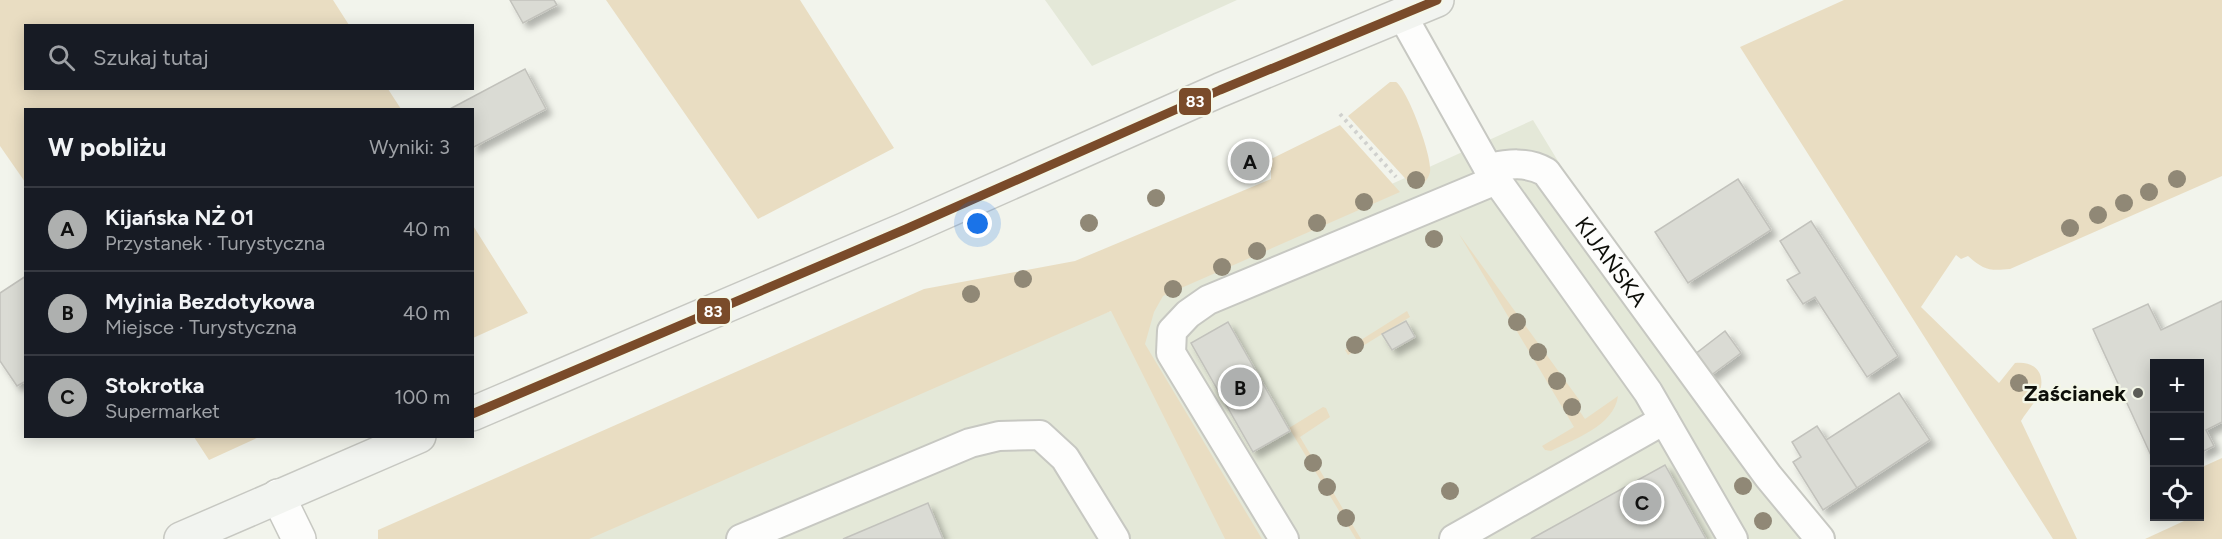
<!DOCTYPE html>
<html lang="pl">
<meta charset="utf-8">
<style>
:root{--surface:#171b24;--page:#242831;--text:#f1f3f6;--muted:#9ea1a6;--line:#363941;--accent:#aeb0af}
body{margin:0;font-family:Figtree,sans-serif;background:var(--page);color:var(--text)}
.controls{position:absolute;right:18px;bottom:18px;display:grid;overflow:hidden;border-radius:0px;box-shadow:0 3px 15px #0003}
.controls button{width:54px;height:54px;display:grid;place-items:center;padding:0;border:0;border-bottom:2px solid var(--line);background:var(--surface);color:var(--text);font:30px sans-serif}
.you{position:absolute;left:978px;top:224px;width:21px;height:21px;margin:-15px;border:4px solid #fff;border-radius:50%;background:#1a73e8;box-shadow:0 0 0 9px #1a73e833}
.badge{display:grid;place-items:center;width:39px;height:39px;border-radius:50%;background:var(--accent);color:#111;font-size:20px;font-weight:700}
.pin{position:absolute;translate:-50% -50%;border:3px solid #fff;box-shadow:0 2px 6px #0006}
.list{margin:0;padding:0;list-style:none}
h2{display:flex;justify-content:space-between;align-items:center;height:78px;margin:0;padding:0 24px;font-size:26px}
h2 small{font-size:20px;font-weight:400;color:var(--muted)}
.list li{display:grid;grid-template-columns:39px 1fr auto;gap:18px;align-items:center;box-sizing:border-box;height:84px;padding:0 24px;border-top:2px solid var(--line)}
.list b{display:block;font-size:22px;white-space:nowrap}
.list p{margin:0;font-size:20px;white-space:nowrap;color:var(--muted)}
.list em{font-size:20px;font-style:normal;color:var(--muted)}
.icon{flex:none;width:33px;height:33px;fill:none;stroke:currentColor;stroke-width:2;stroke-linecap:round;stroke-linejoin:round}
.map{position:relative;flex:none;width:2222px;height:539px;overflow:hidden}
.search{position:absolute;background:var(--surface);box-shadow:0 3px 15px #0003;left:24px;top:24px;width:450px;height:66px;display:flex;align-items:center;gap:15px;box-sizing:border-box;padding:0 21px;border-radius:0px;color:var(--muted);font-size:22px}
.panel{position:absolute;background:var(--surface);box-shadow:0 3px 15px #0003;left:24px;top:108px;width:450px;height:330px;border-radius:0px}
.map>svg:first-child{display:block}
.built{fill:#e4e8d8}
.green{fill:#e9ddc2}
.building{fill:#dadbd4;stroke:#c2c2bc;stroke-width:1.5;filter:url(#shadow)}
.lines{fill:none;stroke-linecap:round;stroke-linejoin:round}
.lane-casing{stroke:#c7c8c2;stroke-width:32}
.street-casing{stroke:#c7c8c2;stroke-width:36}
.secondary-casing{stroke:#c7c8c2;stroke-width:36}
.path{stroke:#d0d1ce;stroke-width:4;stroke-dasharray:3 4.5;stroke-linecap:butt}
.lane{stroke:#fdfdfc;stroke-width:28}
.street{stroke:#fdfdfc;stroke-width:33}
.secondary{stroke:#f2f4f0;stroke-width:33}
.bus-1-casing{stroke:#f4f7e8;stroke-width:14}
.bus-1{stroke:#7a4b2a;stroke-width:9}
.tree{fill:#908876}
.poi-dot{fill:#5d5e58;stroke:#f4f7e8;stroke-width:2}
.labels{text-anchor:middle;stroke-width:4.5;stroke-linejoin:round;paint-order:stroke}
.street-label{font-size:22px;fill:#0d0e09;stroke:#f4f7e8}
.poi-label{font-size:22px;font-weight:bold;fill:#0d0e09;stroke:#f4f7e8;text-anchor:end}
.line-badge{stroke:#f4f7e8;stroke-width:2}
.badge-label{font-size:16px;text-anchor:middle;font-weight:bold;fill:#fff}
</style>
<div class="map">
<svg width="2222" height="539" viewBox="0 0 2222 539">
<defs>
<filter id="shadow"><feDropShadow dx="5.5" dy="5.5" stdDeviation="3" flood-color="#0004"/></filter>
</defs>
<rect width="100%" height="100%" fill="#f2f4ec"/>
<path class="built" d="M1045,0H1237L1092,66Z
M1533,120L1699,393L1809,539H487L1111,311Z"/>
<path class="green" d="M0,0H333L349,25L26,26V88L388,89L401,109L26,110L25,182L0,146Z
M606,0H800L894,148L758,219Z
M1844,0H2222V176L2010,269C1989,271 1984,270 1968,256L1961,259L1956,255L1921,307L1999,383L2015,363C2031,361 2044,369 2041,387C2039,399 2027,411 2021,421L2077,539H2053L1740,47Z
M1390,82H1396C1408,90 1433,158 1430,172C1428,181 1422,185 1414,188L1348,116Z
M1340,125L1400,192L1163,296L1154,312L1145,344L1262,539H1225L1111,311L589,539H378V530L924,289L1075,261L1271,179V159Z
M472,224L528,313L473,338H472Z
M1459,234L1580,401L1576,406L1585,419L1618,396C1614,426 1574,439 1551,451L1545,450L1542,446L1574,427Z
M1407,311L1410,317L1348,355L1345,350Z
M1323,407L1326,408L1330,417L1300,437L1361,539H1356L1289,428Z
M194,437H259L209,460Z
M2222,458V539H2145L2184,521L2183,517L2200,516V468Z"/>
<path class="building" d="M510,0H554L557,5L523,23Z
M525,69L546,109L472,148V110H448Z
M1738,179L1771,230L1688,283L1655,232Z
M1811,221L1898,356L1867,377L1815,297L1803,304L1787,280L1800,273L1780,241Z
M26,276V381L17,386L0,361V293Z
M2222,301V422L2206,430L2214,446L2200,453V364H2154V462L2093,329L2148,304L2161,330Z
M1406,321L1415,337L1392,350L1382,334Z
M1228,322L1290,431L1253,452L1191,343Z
M1725,331L1741,353L1710,376L1694,355Z
M1899,393L1930,440L1857,488L1826,440Z
M1817,426L1857,488L1823,510L1793,462L1801,457L1792,442Z
M1665,465L1706,539H1531Z
M928,503L943,539H843Z"/>
<g class="lines">
<defs>
<g id="lane">
<path id="s1" d="M1402,15L1488,168C1508,164 1527,161 1546,172L1768,476L1820,539"/>
<path d="M1488,168L1648,392L1733,539"/>
<path d="M741,539L970,443L999,436L1040,435L1065,458L1115,539"/>
<path d="M1284,539L1171,353L1172,331L1188,314L1208,300L1496,180"/>
<path d="M1454,539L1664,420"/>
</g>
<path id="street" d="M278,496L299,539"/>
<path id="secondary" d="M472,414L906,229L1220,90L1437,0
M181,539L419,436"/>
</defs>
<use href="#lane" class="lane-casing"/>
<use href="#street" class="street-casing"/>
<use href="#secondary" class="secondary-casing"/>
<path class="path" d="M1340,114L1396,177"/>
<use href="#lane" class="lane"/>
<use href="#street" class="street"/>
<use href="#secondary" class="secondary"/>
<defs>
<path id="bus-1" d="M472,414L906,229L1220,90L1437,0"/>
</defs>
<use href="#bus-1" class="bus-1-casing"/>
<use href="#bus-1" class="bus-1"/>
</g>
<g class="tree">
<circle cx="2177" cy="179" r="9"/>
<circle cx="1416" cy="180" r="9"/>
<circle cx="2149" cy="192" r="9"/>
<circle cx="1156" cy="198" r="9"/>
<circle cx="1364" cy="202" r="9"/>
<circle cx="2124" cy="203" r="9"/>
<circle cx="2098" cy="215" r="9"/>
<circle cx="1089" cy="223" r="9"/>
<circle cx="1317" cy="223" r="9"/>
<circle cx="2070" cy="228" r="9"/>
<circle cx="1434" cy="239" r="9"/>
<circle cx="1257" cy="251" r="9"/>
<circle cx="1222" cy="267" r="9"/>
<circle cx="1023" cy="279" r="9"/>
<circle cx="1173" cy="289" r="9"/>
<circle cx="971" cy="294" r="9"/>
<circle cx="1517" cy="322" r="9"/>
<circle cx="1355" cy="345" r="9"/>
<circle cx="1538" cy="352" r="9"/>
<circle cx="1557" cy="381" r="9"/>
<circle cx="2019" cy="383" r="9"/>
<circle cx="1572" cy="407" r="9"/>
<circle cx="1313" cy="463" r="9"/>
<circle cx="1743" cy="486" r="9"/>
<circle cx="1327" cy="487" r="9"/>
<circle cx="1450" cy="491" r="9"/>
<circle cx="1346" cy="518" r="9"/>
<circle cx="1763" cy="521" r="9"/>
</g>
<circle class="poi-dot" cx="2138" cy="393" r="6"/>
<g class="labels">
<g class="street-label">
<text dy="8" stroke="none"><textPath href="#s1" startOffset="346">KIJAŃSKA</textPath></text>
</g>
<g class="poi-label">
<text x="2126" y="401">Zaścianek</text>
</g>
</g>
<g class="line-badge">
<rect x="1178" y="87" width="34" height="29" rx="6" fill="#7a4b2a"/>
<rect x="696" y="297" width="35" height="28" rx="6" fill="#7a4b2a"/>
</g>
<g class="badge-label">
<text x="1195" y="107">83</text>
<text x="713" y="317">83</text>
</g>
</svg>
<div class="controls">
<button>+</button>
<button>−</button>
<button><svg class="icon" aria-label="locate" viewBox="0 0 24 24"><circle cx="12" cy="12" r="6"/><path d="M12 2v4M12 18v4M2 12h4M18 12h4"/></svg></button>
</div>
<div class="you"></div>
<div class="pin badge" style="left:1250px;top:161px">A</div>
<div class="pin badge" style="left:1240px;top:387px">B</div>
<div class="pin badge" style="left:1642px;top:502px">C</div>
<div class="search"><svg class="icon" aria-label="search" viewBox="0 0 24 24"><circle cx="10" cy="10" r="6"/><path d="M15 15l6 6"/></svg>Szukaj tutaj</div>
<section class="panel">
<h2>W pobliżu<small>Wyniki: 3</small></h2>
<ul class="list">
<li><span class="badge">A</span><div><b>Kijańska NŻ 01</b><p>Przystanek · Turystyczna</p></div><em>40 m</em></li>
<li><span class="badge">B</span><div><b>Myjnia Bezdotykowa</b><p>Miejsce · Turystyczna</p></div><em>40 m</em></li>
<li><span class="badge">C</span><div><b>Stokrotka</b><p>Supermarket</p></div><em>100 m</em></li>
</ul>
</section>
</div>
